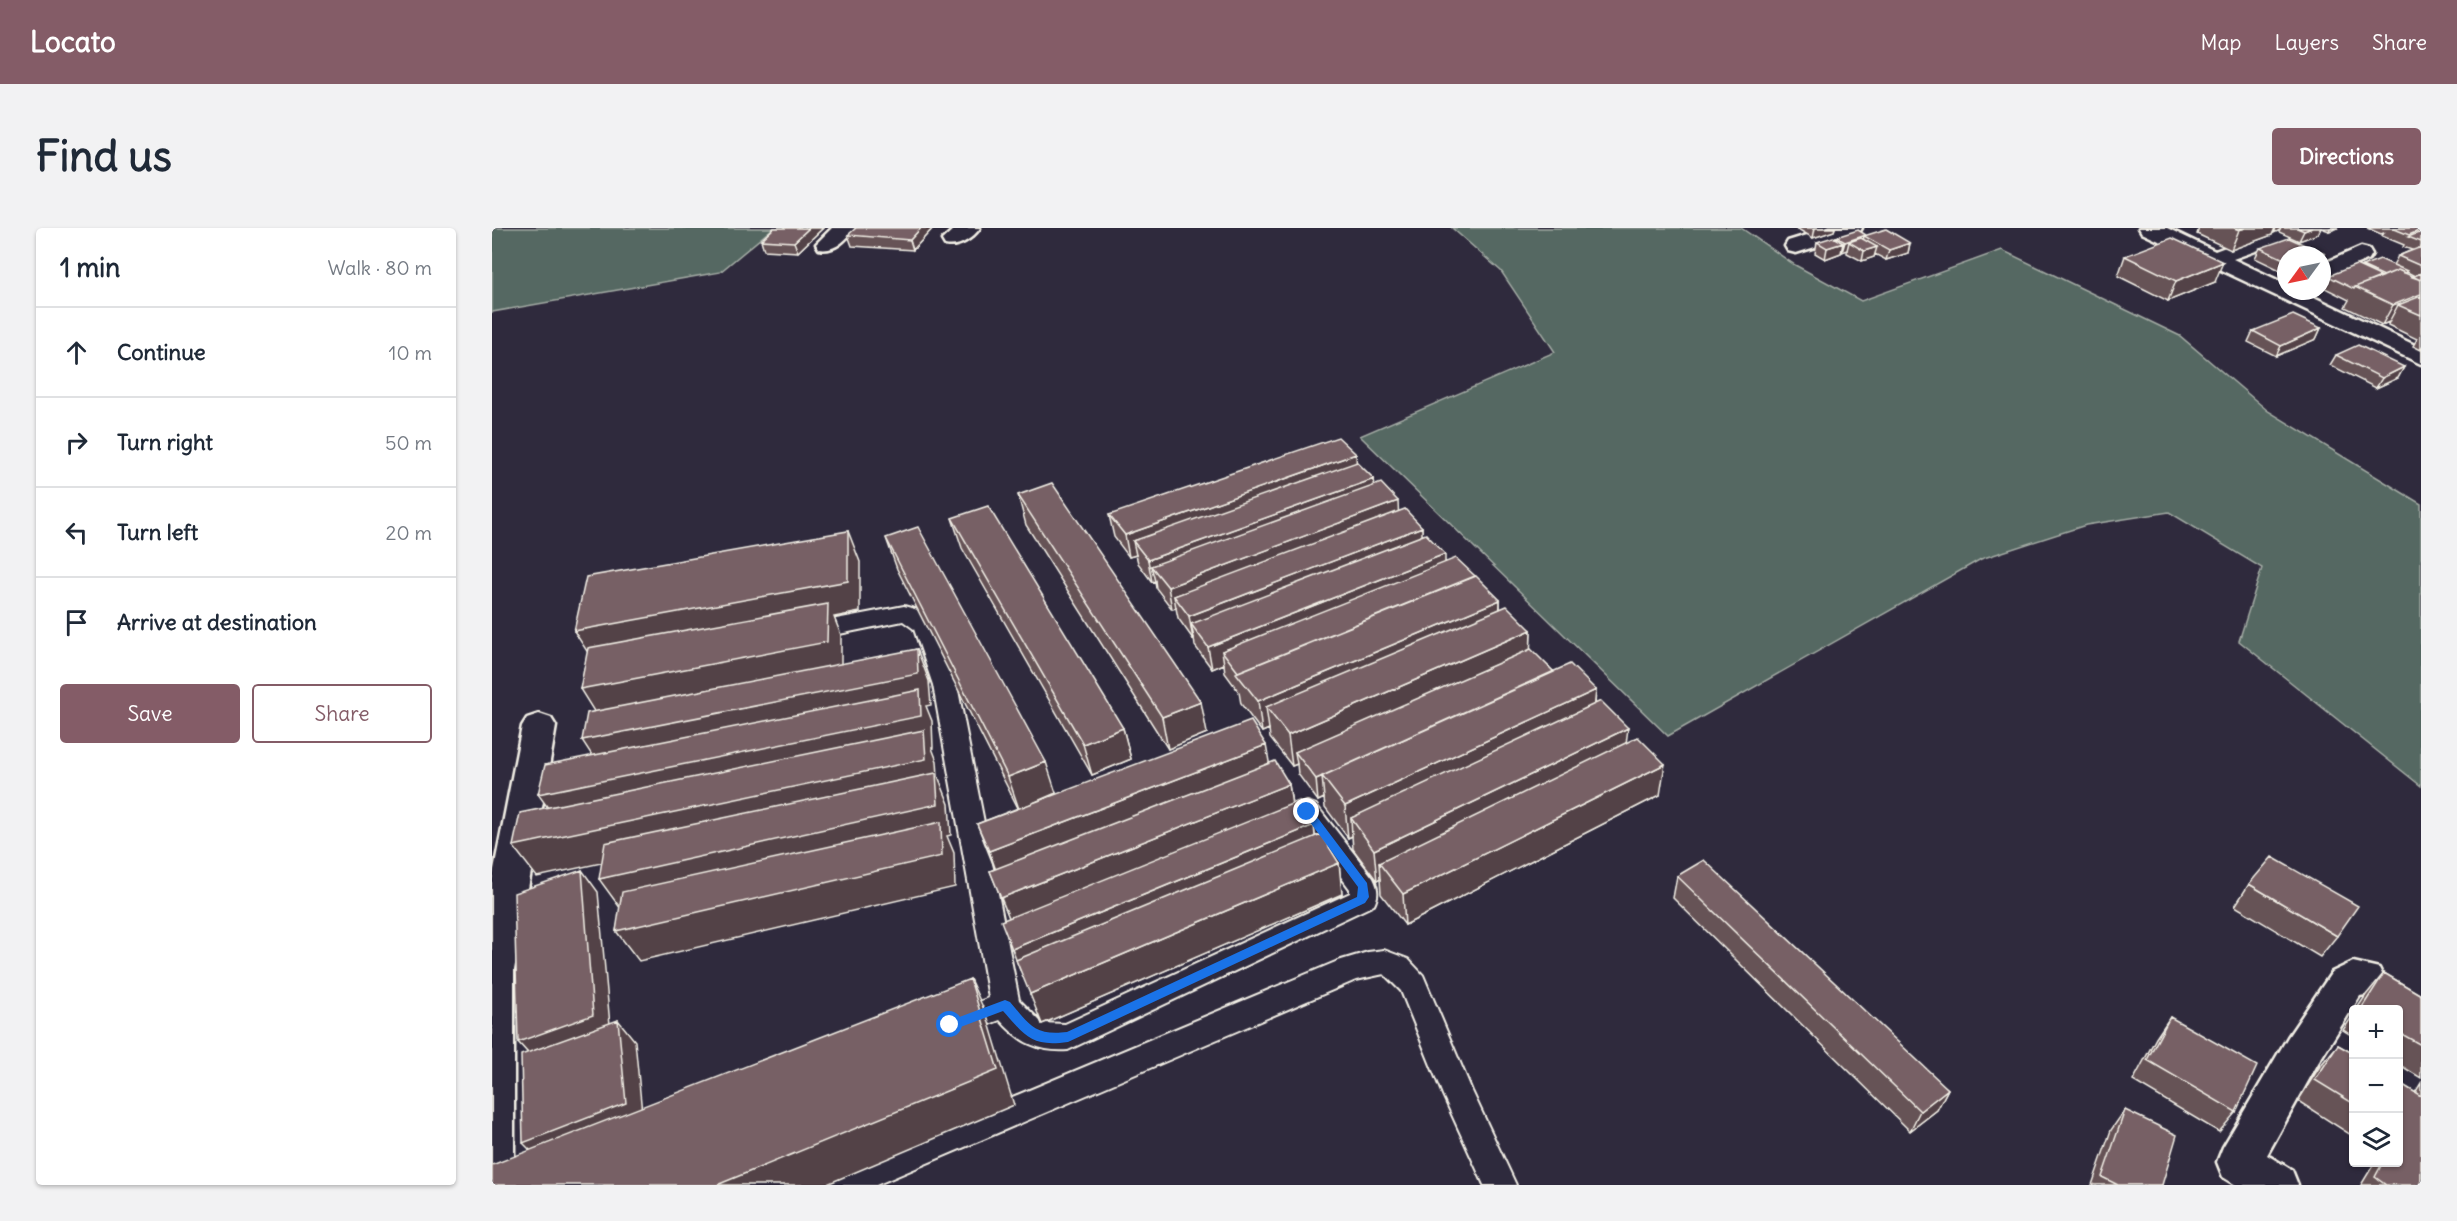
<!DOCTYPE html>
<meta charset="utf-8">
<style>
:root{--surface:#fff;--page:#f2f2f3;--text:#1f2937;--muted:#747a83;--line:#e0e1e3;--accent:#845c67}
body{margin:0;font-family:Delius,sans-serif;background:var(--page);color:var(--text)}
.controls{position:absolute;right:18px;bottom:18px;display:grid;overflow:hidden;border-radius:6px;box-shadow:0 2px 4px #0004}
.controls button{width:54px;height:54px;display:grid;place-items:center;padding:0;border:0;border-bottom:2px solid var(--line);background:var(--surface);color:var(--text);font:30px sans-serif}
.compass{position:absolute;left:1785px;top:18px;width:54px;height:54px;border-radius:50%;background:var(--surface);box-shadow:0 2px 4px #0004;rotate:237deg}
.stop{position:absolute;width:18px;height:18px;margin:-14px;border:4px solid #1a73e8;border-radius:50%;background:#fff}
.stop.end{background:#1a73e8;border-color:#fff;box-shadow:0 2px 6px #0008}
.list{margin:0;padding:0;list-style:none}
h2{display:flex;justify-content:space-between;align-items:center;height:78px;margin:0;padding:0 24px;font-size:26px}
h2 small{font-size:20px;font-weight:400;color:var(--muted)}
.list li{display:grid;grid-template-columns:39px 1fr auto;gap:18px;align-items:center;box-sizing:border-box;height:90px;padding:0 24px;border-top:2px solid var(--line)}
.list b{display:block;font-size:22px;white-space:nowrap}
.list em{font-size:20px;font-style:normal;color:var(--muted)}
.actions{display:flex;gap:12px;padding:18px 24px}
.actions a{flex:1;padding:14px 0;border:2px solid var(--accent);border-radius:6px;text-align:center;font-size:21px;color:var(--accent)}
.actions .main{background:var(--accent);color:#fff}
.icon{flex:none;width:33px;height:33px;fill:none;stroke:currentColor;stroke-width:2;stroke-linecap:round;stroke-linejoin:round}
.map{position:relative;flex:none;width:1929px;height:957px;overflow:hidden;border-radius:6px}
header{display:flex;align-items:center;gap:36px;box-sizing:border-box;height:84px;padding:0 30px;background:var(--accent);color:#fff}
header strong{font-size:28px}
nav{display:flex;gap:33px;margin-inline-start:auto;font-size:21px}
.intro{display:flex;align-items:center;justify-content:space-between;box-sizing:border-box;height:144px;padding:0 36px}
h1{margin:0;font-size:42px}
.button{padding:15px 27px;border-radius:6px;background:var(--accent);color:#fff;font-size:21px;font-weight:700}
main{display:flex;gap:36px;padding:0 36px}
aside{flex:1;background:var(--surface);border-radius:6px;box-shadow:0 2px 4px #0004}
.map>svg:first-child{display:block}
.green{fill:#556862;stroke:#a4aca5;stroke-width:1.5}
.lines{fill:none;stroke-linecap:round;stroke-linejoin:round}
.service-casing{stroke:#f4f1e8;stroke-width:4}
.minor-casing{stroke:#f4f1e8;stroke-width:5}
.service{fill:#2f2a3d;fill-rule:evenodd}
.minor{fill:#2f2a3d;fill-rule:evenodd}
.wall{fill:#665357;stroke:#f4f1e8;stroke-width:1.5;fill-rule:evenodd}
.shaded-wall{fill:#534347;stroke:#f4f1e8;stroke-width:1.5}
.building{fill:#776065;stroke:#f4f1e8;stroke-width:1.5}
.route{fill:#1a73e8}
</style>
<header>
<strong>Locato</strong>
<nav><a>Map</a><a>Layers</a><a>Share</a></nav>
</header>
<div class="intro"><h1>Find us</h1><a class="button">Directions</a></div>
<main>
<aside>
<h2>1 min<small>Walk · 80 m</small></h2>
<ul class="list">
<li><svg class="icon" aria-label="ahead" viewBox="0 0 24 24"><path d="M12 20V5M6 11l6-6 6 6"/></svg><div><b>Continue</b></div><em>10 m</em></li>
<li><svg class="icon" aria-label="right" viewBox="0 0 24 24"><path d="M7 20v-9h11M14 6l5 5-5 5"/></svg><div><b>Turn right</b></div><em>50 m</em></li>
<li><svg class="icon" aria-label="left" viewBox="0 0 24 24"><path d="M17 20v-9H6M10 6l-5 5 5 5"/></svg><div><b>Turn left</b></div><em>20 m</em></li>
<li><svg class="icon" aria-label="arrive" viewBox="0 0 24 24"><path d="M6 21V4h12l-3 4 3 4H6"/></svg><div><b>Arrive at destination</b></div></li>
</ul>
<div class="actions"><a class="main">Save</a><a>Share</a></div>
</aside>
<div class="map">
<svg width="1929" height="957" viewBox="0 0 1929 957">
<rect width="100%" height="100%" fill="#2f2a3d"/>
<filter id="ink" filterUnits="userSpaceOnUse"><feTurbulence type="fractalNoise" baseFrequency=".0167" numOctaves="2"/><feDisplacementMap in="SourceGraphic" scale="12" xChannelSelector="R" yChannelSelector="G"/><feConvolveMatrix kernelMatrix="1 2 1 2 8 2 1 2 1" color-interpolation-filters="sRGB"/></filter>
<g filter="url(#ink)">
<path class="green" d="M0,0H281L228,44L0,84Z
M960,0H1249L1303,37L1369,73L1510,22L1688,108L1776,183L1929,276V558L1747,413L1770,340L1677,284L1594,297L1489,331L1176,508L868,208L1063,124L1009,43Z"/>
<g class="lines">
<defs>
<path id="service" d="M412,378L426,382L440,392L465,457L527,772L550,795L573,796L858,665V661L806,591L802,584L806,577L815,574L824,577L881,650C886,660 887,667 882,677L576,822C546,824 527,814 508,792L463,809L453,805L448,796L453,787L497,770L441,457L422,401L411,393L313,413L305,410L302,405L305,400L313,397Z
M892,722L916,731L931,747L980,863L1024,957H992L951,867L909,763L892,746L864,752L384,957H331L336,946L846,733L876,724Z"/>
<path id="minor" d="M340,0H363C354,12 343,24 327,21L324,16Z
M463,0H488C480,11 467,20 453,17L450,12Z
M1338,0H1370L1367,5L1304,25L1296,23L1293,18L1296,13Z
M1647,0H1675L1723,23L1779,2L1787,1L1795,2L1798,7L1795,12L1741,31L1794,56V63H1809L1929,120V136L1650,5Z
M1869,19L1877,21L1880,26L1877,31L1830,51V36Z
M47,486L59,490L64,498L22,742V957H0V652L30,498L35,490Z
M1861,734L1887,740L1893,752L1887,764L1868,768L1826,835L1775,927L1800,942L1806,957H1744L1731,949L1725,934L1731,919L1796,809L1840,744Z"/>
</defs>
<use href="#service" class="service-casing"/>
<use href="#minor" class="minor-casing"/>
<use href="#service" class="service"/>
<use href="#minor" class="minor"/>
</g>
<path class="wall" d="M282,0H331L306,24L272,22L269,12Z
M441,0L421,22L360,18L356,7Z
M1304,0H1343L1342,3L1321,10Z
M1707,0H1846L1837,3L1829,0L1826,6L1807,13L1787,4L1788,2L1781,4L1780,7L1739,22L1705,6Z
M1875,0H1929V122L1921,118L1925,111L1896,97L1897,94L1890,97L1853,79L1857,72L1831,59L1836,48L1869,40L1870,38L1901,37L1906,28L1920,22L1911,19L1912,17L1890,8L1892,5L1889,6ZM1915,44L1923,48L1920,49L1914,46Z
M1374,8L1418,15L1416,25L1394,32L1383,26L1382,29L1370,33L1355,25V22L1350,24L1349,23V25L1333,31L1323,25L1325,14L1344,11V9Z
M1768,20L1833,26L1830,33V27H1794V45L1763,30Z
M1633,28L1723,54L1676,73L1626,48Z
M1829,100L1824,111L1784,128L1756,114L1761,103Z
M1844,127L1912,139L1906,150L1884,160L1838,137Z
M864,234L882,251L883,258L907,284L930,299V308L953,334L983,348L1008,372V381L1039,402L1038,421L1062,444L1104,462L1103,476L1134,515L1168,567L913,697L889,666L888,651L885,653L861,621L860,608L856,610L833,579L832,570L826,573L806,546L805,536L800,538L778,510L777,501L770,504L749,476L747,464L733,445L732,436L720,441L703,418L702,410L701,411L686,390L684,380L680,381L664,360L663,353L660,354L646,335L644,327L637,329L622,309L617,287Z
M526,267L715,505L676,521L534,297Z
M460,290L631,500L639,531L600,547L470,320Z
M394,310L564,565L533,578L777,535L797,556L800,576L822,597L823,608L847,635L850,666L550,796L517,689L498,643L503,641L485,596L526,580L405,341Z
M1185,648L1456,861L1445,882L1418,903L1181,670Z
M1757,656L1845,708L1828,729L1743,678Z
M1892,745L1929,767V850L1906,836V782H1864L1874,767Z
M1862,786V809L1851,802Z
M1678,789L1744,884L1727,904L1641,853L1664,810Z
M1846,817L1862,826V909L1806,873L1828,838Z
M1906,854L1923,865L1929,855V957H1869L1883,934H1906Z
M1633,882L1670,957H1600L1619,902Z"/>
<path class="shaded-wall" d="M317,0H331L306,24L302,14Z
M429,0H441L421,22L418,12Z
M1323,0H1343L1342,3L1321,10Z
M1753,0H1783L1780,7L1739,22L1747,2Z
M1784,0H1789L1788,2L1782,5Z
M1820,0H1829L1826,6L1807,13L1812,3Z
M1838,0H1846L1837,3Z
M1374,7L1372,8L1370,18L1357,14L1355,22L1350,24L1353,14Z
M1351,15L1349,25L1333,31L1335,20Z
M1418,15L1416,25L1394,32L1397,22Z
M1385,19L1382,29L1370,33L1372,23Z
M1731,34L1723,54L1676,73L1684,53Z
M1929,64V81L1906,77L1897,94L1890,97L1901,77Z
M1829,100L1824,111L1784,128L1789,118Z
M1912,139L1906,150L1884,160L1890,150Z
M864,226L865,248L641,313L644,327L637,329L633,307Z
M882,251L883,272L659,338L663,353L660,354L656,332Z
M906,273L907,295L682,368L684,380L680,381L676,359Z
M930,299V321L699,396L702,410L701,411L697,388Z
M356,303L368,334V384L342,389L349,407V445L108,493L88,461L102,434L82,403Z
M953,326V348L730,423L732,436L720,441L716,419Z
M1008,372L1007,403L774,479L777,501L770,504L766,473Z
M1039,402L1038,433L803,524L805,536L800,538L796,507Z
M425,421L437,453L439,477L434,478L440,493L441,520H440L445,533L446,548L457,576L459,607L455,608L462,625L463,659L147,733L124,703L129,681L107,651L445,562L45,649L21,618L69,598L46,566L111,544L90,512Z
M1062,444L830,548L832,570L826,573L824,551Z
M1104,462L1101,494L859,590L860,608L856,610L853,578Z
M709,474L715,505L676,521L670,489Z
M631,500L639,531L600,547L591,516Z
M1136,500L1132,532L887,635L888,651L885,653L882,622Z
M774,517L778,539L505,645L497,623Z
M554,534L564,565L527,581L516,549Z
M1173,536L1168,567L913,697L911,666Z
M797,556L800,578L518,692L509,670Z
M822,597L824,619L528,742L520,721Z
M847,635L850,666L550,796L538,766Z
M90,642L106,664L119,808L45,835L26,814Z
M478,751L495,788L522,877L333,957H225Z
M126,792L143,813L151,895L51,935L31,915Z
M1456,861L1445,882L1418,903L1428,883Z"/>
<path class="building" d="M282,0H317L302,14L269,12Z
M364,0H429L418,12L356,7Z
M1742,0H1753L1747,2Z
M1805,0H1820L1812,3Z
M1900,0H1929V2L1917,7Z
M1394,1L1418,15L1397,22L1372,8Z
M1366,2L1374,7L1353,14L1344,9Z
M1929,4V14L1916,9Z
M1341,9L1351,15L1335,20L1325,14Z
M1369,10L1385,19L1372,23L1357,14Z
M1680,10L1731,34L1684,53L1633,28Z
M1797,10L1833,26L1830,28L1794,27V32L1768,20Z
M1929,19V38L1906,28Z
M1888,31L1915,43L1912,45L1906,42L1892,48L1870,38Z
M1864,37L1890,49L1863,59L1862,61L1836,48Z
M1906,42L1929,52V66L1901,77L1863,59Z
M1929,45V52L1920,49Z
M1929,68V87L1906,77Z
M1801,87L1829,100L1789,118L1761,103Z
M1866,117L1912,139L1890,150L1844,127Z
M846,209L864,226L633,307L617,287Z
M865,234L882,251L656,332L641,313Z
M560,255L709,474L670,489L526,267Z
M889,255L906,273L676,359L659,338Z
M496,278L631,500L591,516L460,290Z
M913,281L930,299L697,388L682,368Z
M426,299L554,534L516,549L394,310Z
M356,303V353L82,403L94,349Z
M934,306L953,326L716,419L699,396Z
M964,330L983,348L746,444L730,423Z
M984,348L1008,372L766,473L744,445Z
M336,376L335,414L88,461L96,420Z
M1015,378L1039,402L796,507L774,479Z
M425,421L426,446L90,512L95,485Z
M1039,421L1062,444L824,551L803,524Z
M1078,436L1104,462L853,578L830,548Z
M428,462L429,488L46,566L53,537Z
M1109,473L1136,500L882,622L859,590Z
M759,493L774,517L497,623L485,596Z
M432,502L434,531L21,618L28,585Z
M1146,509L1173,536L911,666L887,635Z
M783,533L797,556L509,670L498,643Z
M444,545L446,576L107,651L113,615Z
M807,573L822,597L520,721L509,693Z
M449,594L450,628L124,703L130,664Z
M829,606L847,635L538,766L524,732Z
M1780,629L1866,678L1845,708L1757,656Z
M1212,632L1456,861L1428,883L1185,648Z
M90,642L101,787L26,814L22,665Z
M1892,745L1929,767V817L1906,804V782L1869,781Z
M478,751L506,842L225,957H0V937Z
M1678,789L1765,838L1744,884L1655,832Z
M126,792L134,875L31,915L29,827Z
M1846,817L1862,826V876L1823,852Z
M1906,854L1929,868V957H1894L1883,949L1891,934H1906V909L1908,906L1906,905Z
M1633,882L1685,907L1670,957H1626L1610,949Z"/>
</g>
<path class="route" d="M815,579L819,581L875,655L877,669L873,675L576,814C540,819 534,809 511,783L458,803L454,801V794L513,772L518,774C537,796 542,808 575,804L865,669L866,659L812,586L810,584Z"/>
</svg>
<div class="controls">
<button>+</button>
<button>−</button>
<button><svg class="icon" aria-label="layers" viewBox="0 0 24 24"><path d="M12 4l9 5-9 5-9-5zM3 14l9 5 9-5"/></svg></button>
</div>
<svg class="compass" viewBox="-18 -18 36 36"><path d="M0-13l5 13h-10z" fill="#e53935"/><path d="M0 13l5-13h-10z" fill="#747a83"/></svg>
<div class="stop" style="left:458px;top:797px"></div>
<div class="stop end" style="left:815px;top:584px"></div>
</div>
</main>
